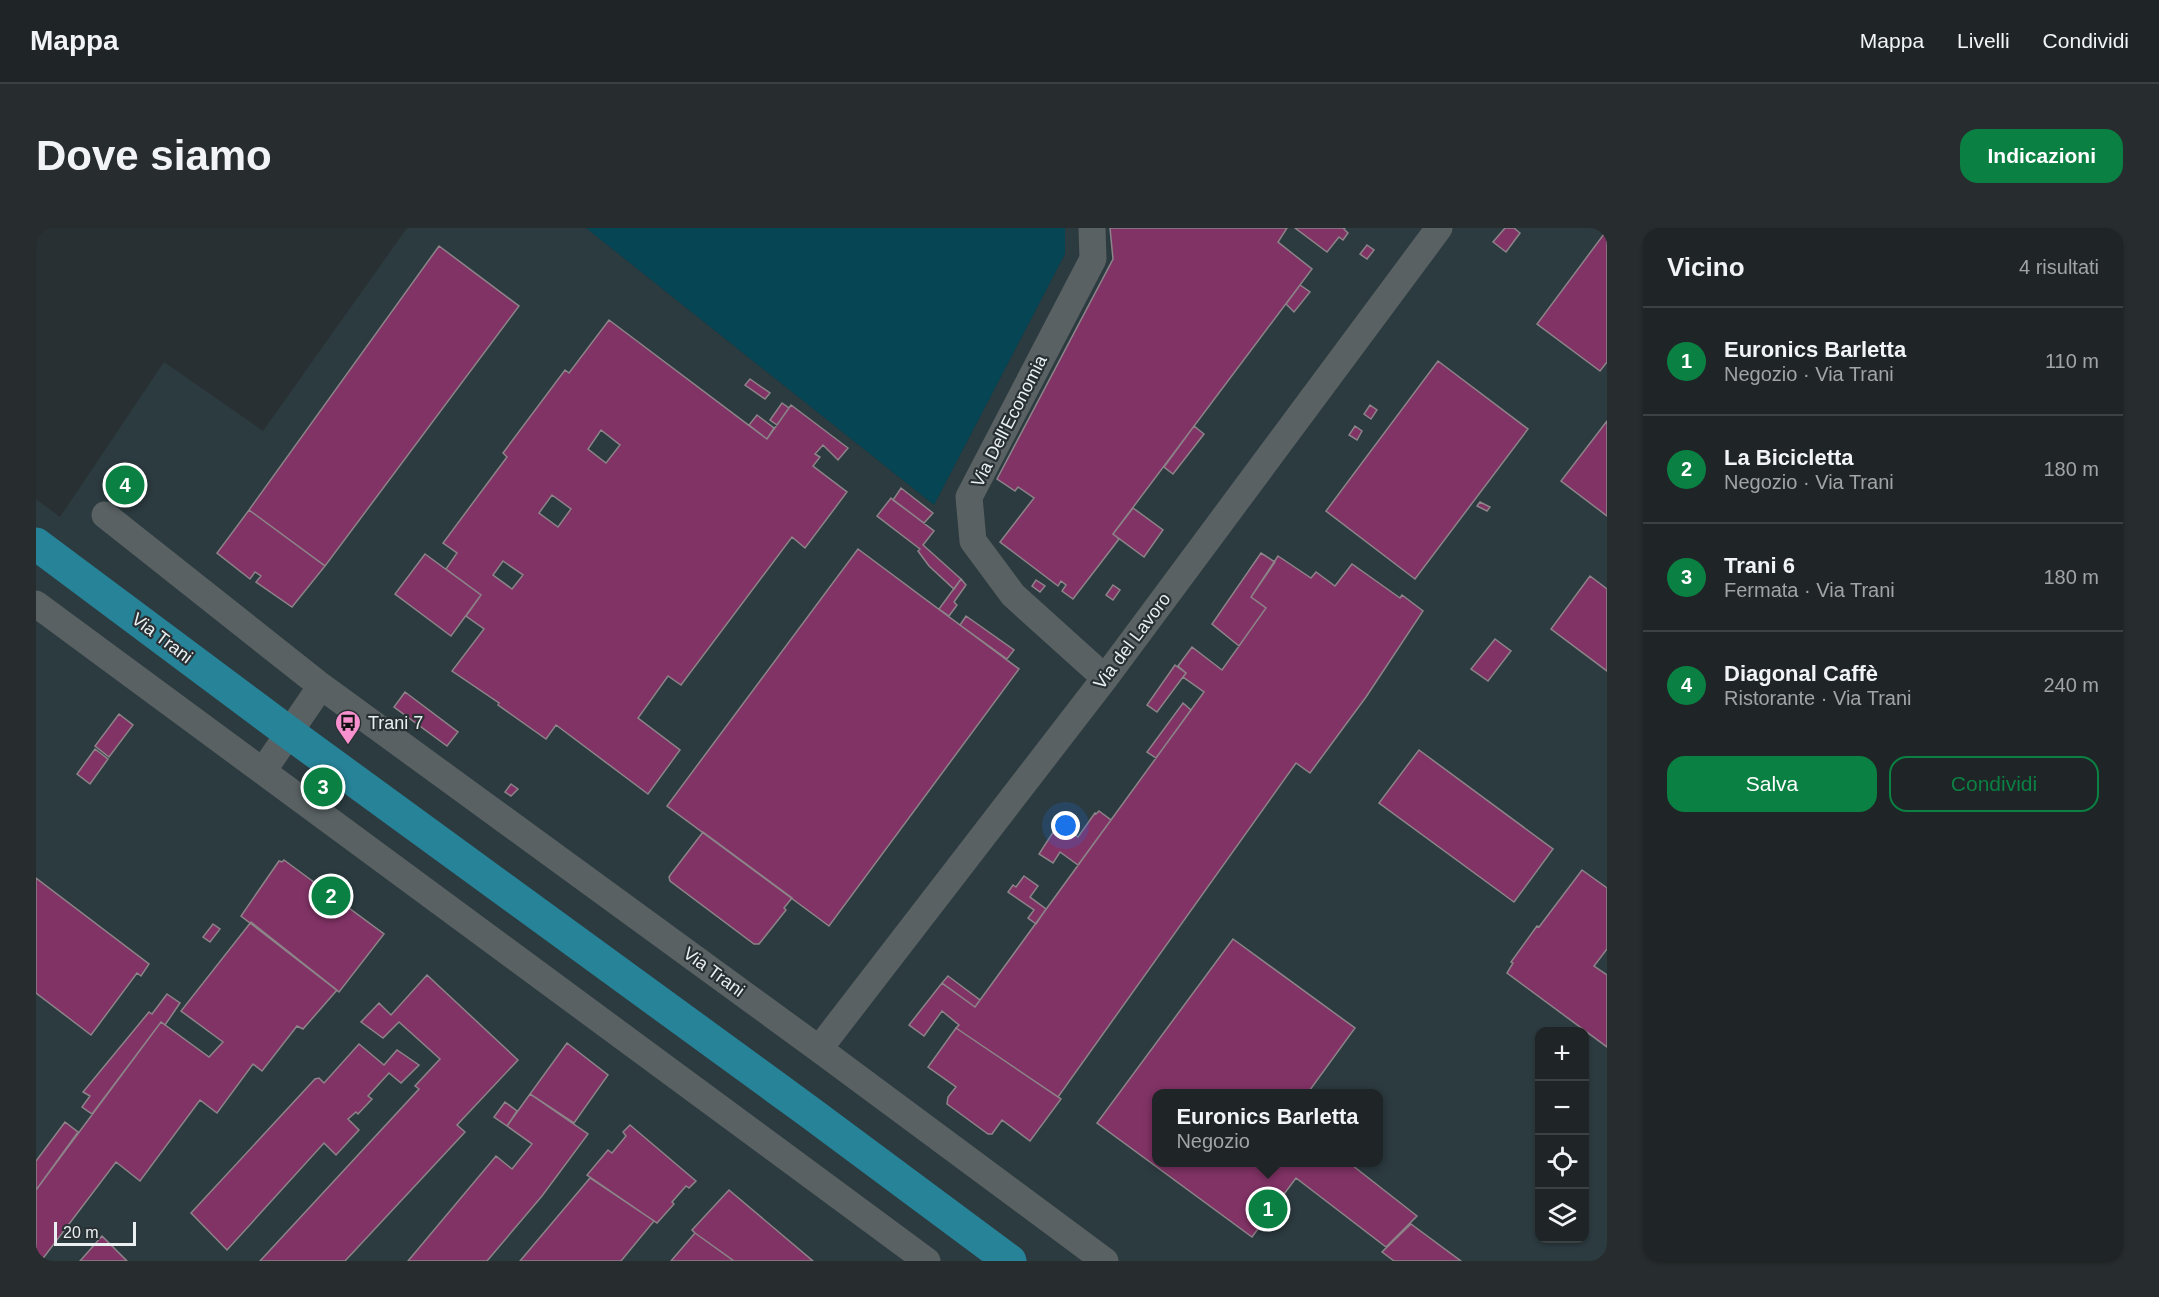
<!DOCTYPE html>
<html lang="it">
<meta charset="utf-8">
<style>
:root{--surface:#1f2426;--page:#272c2e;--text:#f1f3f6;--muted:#a1a4a7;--line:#3c4143;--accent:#0b8043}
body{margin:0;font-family:Helvetica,sans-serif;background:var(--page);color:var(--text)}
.controls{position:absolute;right:18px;bottom:18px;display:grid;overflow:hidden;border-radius:12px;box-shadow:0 2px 4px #0004}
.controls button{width:54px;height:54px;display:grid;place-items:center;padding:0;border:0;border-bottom:2px solid var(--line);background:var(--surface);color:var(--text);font:30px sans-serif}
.scale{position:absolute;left:18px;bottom:15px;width:82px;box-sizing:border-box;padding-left:6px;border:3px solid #eaeff1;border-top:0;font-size:16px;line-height:21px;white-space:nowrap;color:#eaeff1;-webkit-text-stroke:4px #293033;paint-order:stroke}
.you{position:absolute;left:1030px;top:598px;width:21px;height:21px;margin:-15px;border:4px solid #fff;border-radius:50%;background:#1a73e8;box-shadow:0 0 0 9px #1a73e833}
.badge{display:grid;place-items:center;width:39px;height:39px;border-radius:50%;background:var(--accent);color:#fff;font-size:20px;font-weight:700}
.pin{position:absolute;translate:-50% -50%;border:3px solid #fff;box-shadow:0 2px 6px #0006}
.popup{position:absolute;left:1116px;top:861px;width:231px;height:78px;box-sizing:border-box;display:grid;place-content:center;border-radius:12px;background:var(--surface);filter:drop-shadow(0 2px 4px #0005);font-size:20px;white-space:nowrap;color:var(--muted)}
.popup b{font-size:22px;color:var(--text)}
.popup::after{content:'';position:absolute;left:50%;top:100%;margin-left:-12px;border:12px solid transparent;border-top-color:var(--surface)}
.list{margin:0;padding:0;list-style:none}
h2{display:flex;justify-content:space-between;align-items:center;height:78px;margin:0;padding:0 24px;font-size:26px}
h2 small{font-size:20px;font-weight:400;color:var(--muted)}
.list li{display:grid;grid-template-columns:39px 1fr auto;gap:18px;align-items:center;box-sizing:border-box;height:108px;padding:0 24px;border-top:2px solid var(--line)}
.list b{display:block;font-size:22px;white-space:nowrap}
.list p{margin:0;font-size:20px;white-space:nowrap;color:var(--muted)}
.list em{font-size:20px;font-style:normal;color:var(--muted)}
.actions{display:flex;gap:12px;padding:18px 24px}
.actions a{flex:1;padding:14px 0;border:2px solid var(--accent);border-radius:18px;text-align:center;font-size:21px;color:var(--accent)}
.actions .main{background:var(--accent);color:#fff}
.icon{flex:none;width:33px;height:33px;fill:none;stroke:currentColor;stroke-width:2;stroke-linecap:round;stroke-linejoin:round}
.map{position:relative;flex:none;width:1571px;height:1033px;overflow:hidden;border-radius:18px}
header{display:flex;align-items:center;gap:36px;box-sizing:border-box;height:84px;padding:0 30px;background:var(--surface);border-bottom:2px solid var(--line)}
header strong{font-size:28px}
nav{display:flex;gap:33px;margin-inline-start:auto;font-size:21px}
.intro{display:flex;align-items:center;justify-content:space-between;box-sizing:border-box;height:144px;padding:0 36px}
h1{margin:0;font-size:42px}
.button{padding:15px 27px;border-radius:18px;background:var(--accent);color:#fff;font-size:21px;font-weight:700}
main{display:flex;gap:36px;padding:0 36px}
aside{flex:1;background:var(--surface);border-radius:18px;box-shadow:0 2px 4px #0004}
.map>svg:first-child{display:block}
.built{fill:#2c3b40;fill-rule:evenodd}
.green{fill:#064554}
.building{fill:#823366;stroke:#8c8488;stroke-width:1.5;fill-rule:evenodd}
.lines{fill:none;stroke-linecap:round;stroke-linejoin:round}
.minor{stroke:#596163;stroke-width:27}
.major{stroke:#278398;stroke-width:33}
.labels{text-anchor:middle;stroke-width:4.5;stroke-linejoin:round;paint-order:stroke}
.street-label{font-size:18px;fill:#eaeff1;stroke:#293033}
.poi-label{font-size:18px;fill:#eaeff1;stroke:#293033;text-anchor:start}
</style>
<header>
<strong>Mappa</strong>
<nav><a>Mappa</a><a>Livelli</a><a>Condividi</a></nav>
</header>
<div class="intro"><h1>Dove siamo</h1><a class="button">Indicazioni</a></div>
<main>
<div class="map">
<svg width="1571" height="1033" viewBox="0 0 1571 1033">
<rect width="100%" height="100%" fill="#293033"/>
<path class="built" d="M371,0H550L898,277L1029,26V0H1571V1033H0V271L24,289L128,134L227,203ZM1504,804H1548V1010H1504ZM1121,866H1343V934H1121Z"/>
<path class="green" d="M550,0H1029V26L898,277Z"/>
<path class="building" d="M1074,0H1251L1242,14L1276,41L1077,306L1083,311L1037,371L1026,363L1030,357L1025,353L1022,358L964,314L998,270L982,259L979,263L961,251L1077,31Z
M1259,0H1309L1308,1L1312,5L1307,12L1303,9L1291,24Z
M1469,0H1478L1484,5L1470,24L1457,14Z
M1571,2V134L1564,143L1501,96Z
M1331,17L1338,22L1331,31L1324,26Z
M403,18L483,78L289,338L213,282Z
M1264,57L1274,64L1258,84L1250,76Z
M573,92L731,211L755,177L812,220L802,232L787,217L779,226L784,229L777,238L811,264L769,320L756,309L645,457L632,448L602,490L644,522L612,566L520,497L510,511L462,477L463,475L416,443L448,401L430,388L445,367L410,341L421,325L407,315L471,229L467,225L529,142L533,145ZM565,202L584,217L570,235L552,221ZM516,267L535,281L522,299L503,285ZM467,333L487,347L476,361L457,347Z
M1402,133L1492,201L1379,351L1290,283Z
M714,151L734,165L729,171L709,157Z
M746,175L753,180L741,197L734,192Z
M1334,177L1341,182L1335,191L1328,186Z
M721,187L738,200L731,211L713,197Z
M1571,193V288L1525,253Z
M1158,198L1168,206L1137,246L1128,239Z
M1319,198L1326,203L1321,212L1313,207Z
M865,260L897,285L888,295L857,272Z
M855,270L898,303L887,317L925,351L918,361L893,338L882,323L884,321L841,288Z
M1444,274L1454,279L1451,283L1441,278Z
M1097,280L1127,302L1108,329L1077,306Z
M213,282L289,338L256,379L220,354L225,348L219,344L214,351L181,325Z
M822,321L983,441L793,698L631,578Z
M1225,325L1239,334L1215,369L1230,380L1203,418L1176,396Z
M389,326L445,367L415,408L359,366Z
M1242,328L1275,350L1280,344L1299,358L1316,336L1364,370L1366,367L1387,383L1330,469L1274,545L1260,535L1022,869L920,800L923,797L906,783L888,808L873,797L906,755L939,779L1168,464L1147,449L1150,445L1142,438L1156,419L1186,442L1230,380L1215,369Z
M1554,348L1571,361V443L1515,401Z
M925,351L930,357L918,374L921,377L913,388L903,381Z
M1000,352L1009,358L1004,364L996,358Z
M1077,357L1084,362L1077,372L1070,367Z
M930,388L978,422L971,431L924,397Z
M1459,411L1475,423L1452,453L1435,441Z
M1139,437L1150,445L1121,484L1111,477Z
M369,464L422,504L411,518L358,479Z
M1147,475L1155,482L1120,530L1111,524Z
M83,486L97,497L73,529L59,518Z
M59,521L72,531L54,556L41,546Z
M1383,522L1517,621L1478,674L1343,575Z
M475,556L482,561L475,568L469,564Z
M1063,583L1075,592L1042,637L1024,624L1017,635L1003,626L1023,595L1042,609L1059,585L1060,586Z
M667,604L756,670L748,680L750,682L723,716H718L634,653L633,649L635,646Z
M248,632L348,706L303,764L205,688L243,633L246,634Z
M1546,642L1571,660V721L1558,738L1571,747V819L1471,745L1477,735L1475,734L1501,698L1503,699Z
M988,648L1002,658L994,669L1010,681L1000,696L992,690L998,682L972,664L977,657L980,659Z
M0,650L113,736L105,748L101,745L55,807L0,765Z
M215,694L301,762L267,801L261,798L226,843L217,836L181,885L164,872L104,953L80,934L5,1033H0V962L125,794L173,829L187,814L145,783Z
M177,696L184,701L174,714L167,709Z
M1197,711L1319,800L1271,866H1121V934H1312L1381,988L1350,1019L1260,950L1216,1009L1061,895Z
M391,747L482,832L421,897L429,904L309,1033H224L383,861L379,858L404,831L363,794L347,810L325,794L343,775L355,787Z
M912,748L944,772L939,779L906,755Z
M131,766L144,775L129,797L125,794L56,886L46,879L54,868L47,864L113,784L116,786Z
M920,800L1025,871L994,913L966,892L956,906H952L911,876L912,869L920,859L892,839Z
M531,815L572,847L538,895L494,866Z
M323,816L348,837L361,822L383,837L365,855L353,845L332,868L336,871L322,886L320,884L312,891L323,902L300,927L288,915L191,1022L155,985L279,851L283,850L288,855Z
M494,866L552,906L506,968L451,1033H372L460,928L476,941L496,916L471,898Z
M469,874L481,883L471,898L458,889Z
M29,894L42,904L0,962V933Z
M594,897L660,953L653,960L650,958L636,974L638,976L621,995L551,947L572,922L576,925L590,908L587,904Z
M554,950L618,993L585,1033H484Z
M693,962L777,1033H698L659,1005L656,1002Z
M1375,996L1425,1033H1358L1346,1024Z
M659,1005L698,1033H635Z
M66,1008L91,1033H44Z"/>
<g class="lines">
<path class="minor" d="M1056,0L1057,31L933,269L937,313L977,367L1069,450
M69,287L285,458L783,821L1069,1033
M0,376L891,1033
M227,543L285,458
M783,821L1069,450L1403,0"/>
<path class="major" d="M0,316L252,504L772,883L974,1033"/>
</g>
<defs>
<symbol id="bus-pin" viewBox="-11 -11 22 30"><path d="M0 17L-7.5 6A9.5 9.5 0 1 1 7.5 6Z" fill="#f790ce" stroke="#293033"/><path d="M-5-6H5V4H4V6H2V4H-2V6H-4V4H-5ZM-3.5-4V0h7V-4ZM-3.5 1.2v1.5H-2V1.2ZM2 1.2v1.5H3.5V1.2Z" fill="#111"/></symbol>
</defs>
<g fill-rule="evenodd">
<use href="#bus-pin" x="297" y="480" width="30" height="40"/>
</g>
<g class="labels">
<g class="street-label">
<text transform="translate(973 193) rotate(-63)" y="6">Via Dell'Economia</text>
<text transform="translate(126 410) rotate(37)" y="6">Via Trani</text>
<text transform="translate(1096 413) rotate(-53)" y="6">Via del Lavoro</text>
<text transform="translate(678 744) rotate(36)" y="6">Via Trani</text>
</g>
<g class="poi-label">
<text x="332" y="501">Trani 7</text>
</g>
</g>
</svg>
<div class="controls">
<button>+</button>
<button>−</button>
<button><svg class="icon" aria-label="locate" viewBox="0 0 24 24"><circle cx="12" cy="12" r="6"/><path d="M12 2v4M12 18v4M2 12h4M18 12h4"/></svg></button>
<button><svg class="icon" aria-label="layers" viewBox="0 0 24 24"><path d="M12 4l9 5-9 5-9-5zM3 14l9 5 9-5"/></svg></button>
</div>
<div class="scale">20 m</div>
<div class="you"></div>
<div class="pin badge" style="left:1232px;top:981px">1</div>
<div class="popup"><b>Euronics Barletta</b>Negozio</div>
<div class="pin badge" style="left:295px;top:668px">2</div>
<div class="pin badge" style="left:287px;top:559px">3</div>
<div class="pin badge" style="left:89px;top:257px">4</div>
</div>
<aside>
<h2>Vicino<small>4 risultati</small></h2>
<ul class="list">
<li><span class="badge">1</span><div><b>Euronics Barletta</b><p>Negozio · Via Trani</p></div><em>110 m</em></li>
<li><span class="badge">2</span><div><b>La Bicicletta</b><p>Negozio · Via Trani</p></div><em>180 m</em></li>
<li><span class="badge">3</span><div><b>Trani 6</b><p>Fermata · Via Trani</p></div><em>180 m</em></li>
<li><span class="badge">4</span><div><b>Diagonal Caffè</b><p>Ristorante · Via Trani</p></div><em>240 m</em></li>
</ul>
<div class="actions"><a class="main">Salva</a><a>Condividi</a></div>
</aside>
</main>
